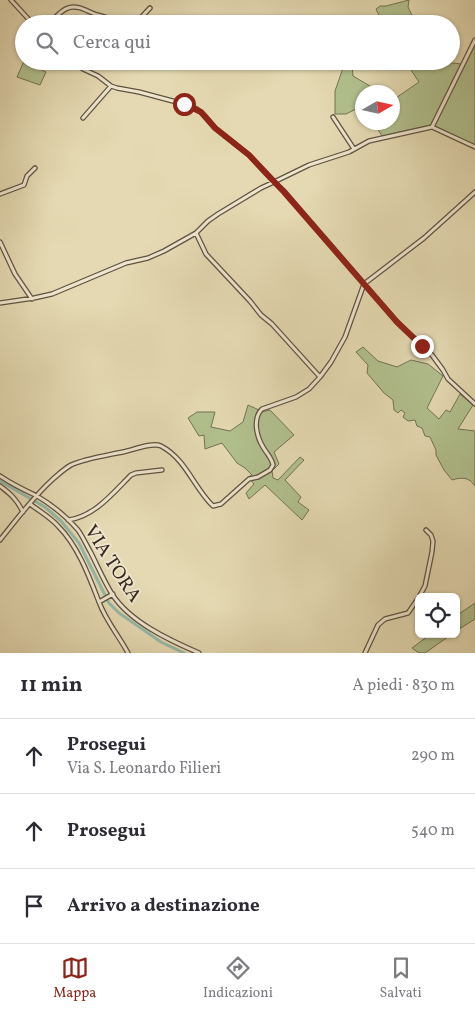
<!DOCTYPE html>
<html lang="it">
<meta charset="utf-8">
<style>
:root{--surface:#fff;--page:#f7f7f7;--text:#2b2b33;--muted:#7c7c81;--line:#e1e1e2;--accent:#8f2418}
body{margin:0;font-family:Vollkorn,serif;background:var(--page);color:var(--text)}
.controls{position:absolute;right:15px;bottom:15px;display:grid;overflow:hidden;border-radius:8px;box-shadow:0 1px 4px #0004}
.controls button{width:45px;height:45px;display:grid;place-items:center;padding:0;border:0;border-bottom:1px solid var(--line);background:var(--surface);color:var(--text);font:25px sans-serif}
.compass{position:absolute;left:355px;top:85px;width:45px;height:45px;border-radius:50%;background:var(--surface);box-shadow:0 1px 4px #0004;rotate:81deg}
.stop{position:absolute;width:15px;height:15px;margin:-11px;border:4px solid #8f2418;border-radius:50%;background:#fff}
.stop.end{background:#8f2418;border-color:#fff;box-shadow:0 1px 5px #0008}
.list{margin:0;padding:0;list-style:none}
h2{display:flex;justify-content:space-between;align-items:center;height:65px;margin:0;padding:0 20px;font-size:21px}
h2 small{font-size:16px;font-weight:400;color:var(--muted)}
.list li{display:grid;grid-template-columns:32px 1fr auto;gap:15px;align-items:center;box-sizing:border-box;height:75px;padding:0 20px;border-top:1px solid var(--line)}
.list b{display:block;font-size:19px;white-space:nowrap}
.list p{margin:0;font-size:16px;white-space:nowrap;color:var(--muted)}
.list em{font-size:16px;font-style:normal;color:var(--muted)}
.icon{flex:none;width:28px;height:28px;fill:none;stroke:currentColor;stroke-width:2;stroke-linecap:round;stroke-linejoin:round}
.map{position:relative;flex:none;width:475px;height:653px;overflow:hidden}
.search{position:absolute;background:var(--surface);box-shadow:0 1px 4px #0004;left:15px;right:15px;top:15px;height:55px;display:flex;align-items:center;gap:12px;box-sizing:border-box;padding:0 18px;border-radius:28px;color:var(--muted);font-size:19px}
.sheet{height:290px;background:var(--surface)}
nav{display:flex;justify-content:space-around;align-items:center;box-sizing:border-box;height:70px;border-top:1px solid var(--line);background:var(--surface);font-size:14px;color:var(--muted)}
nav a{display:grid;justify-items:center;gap:2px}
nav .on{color:var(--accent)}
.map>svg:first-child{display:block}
.green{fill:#b1c08e;stroke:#727355}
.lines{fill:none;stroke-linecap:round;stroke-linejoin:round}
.canal{stroke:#95baaa;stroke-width:3}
.minor-casing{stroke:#605342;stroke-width:5.5}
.minor{stroke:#ede6cd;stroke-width:3}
.route{stroke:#8f2418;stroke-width:6}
.labels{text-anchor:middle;stroke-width:4;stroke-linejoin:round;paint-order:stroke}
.street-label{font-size:19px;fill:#34261c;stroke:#ede6cd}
</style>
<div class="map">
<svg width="475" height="653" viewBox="0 0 475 653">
<rect width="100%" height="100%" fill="#e4d9b2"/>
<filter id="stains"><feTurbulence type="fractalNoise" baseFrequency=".004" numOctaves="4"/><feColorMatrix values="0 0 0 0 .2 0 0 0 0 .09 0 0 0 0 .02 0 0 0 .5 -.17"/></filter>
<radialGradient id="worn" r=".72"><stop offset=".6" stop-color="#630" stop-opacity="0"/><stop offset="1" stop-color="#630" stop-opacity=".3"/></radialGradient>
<path class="green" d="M409,0L408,7L416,24H383L376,9L380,6H386Z
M475,44V146L435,127L434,123Z
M24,61H39L36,67L46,72L40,85L17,77Z
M405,61H436L461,64L431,125L382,136L374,123L392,122L393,100L419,82Z
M352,64L353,76L380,92H362V106L346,114H335V91L343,68Z
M363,347L378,361L397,367L411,360L428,364L443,376L427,408L439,419L446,410L450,412L460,394L473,405L458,429L475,431V486C469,477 462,477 452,480L444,470L436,455V450L430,437L425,436L422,428L417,426L415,420L408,421L403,417L405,413L401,410L398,413L394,410L393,400L384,393L367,373L368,365L356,352Z
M248,405L259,410L261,412L270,410L294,435L274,452L279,464L272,471L273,478L278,480L300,457L304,460L285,480L301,497L298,502L309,510L302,520L265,485L249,499L246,493L254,484L248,477L252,475L245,468L237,463L222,443L205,449L204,435L199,436L188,418L197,412H215L211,427L230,431L243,422Z
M475,603V619L456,631V616Z
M431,634H452L425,653H419L412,648Z"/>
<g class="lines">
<path class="canal" d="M0,481L45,507L61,521L79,543L109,603L119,613L161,642L184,653"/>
<defs>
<path id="minor" d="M11,0L33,24
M49,24C54,19 61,10 68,8C79,4 89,13 98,15C108,18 116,20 125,24
M135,24L150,8
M75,61L83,69L98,76L111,86L117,88L139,92L184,104L197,109L205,116L215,128L249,155L274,182L309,165L349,152L369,141L432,127L475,40
M333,117L354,149
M83,118L111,86
M432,127L475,147
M0,194L24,185L27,176L35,168
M196,233L206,254L250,301L261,315L272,324L320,377
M0,242L15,274L32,299
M0,303L34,298L52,294L126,263L148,258L164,251L196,233L208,221L218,214L261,188L274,182L284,191L397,322L432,355L443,370L448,379L475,404
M0,476C12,484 24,490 37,496C52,505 67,517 78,530C83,537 87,546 91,553C98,567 104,581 112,594C130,622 169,640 199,653
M0,486C11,494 17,500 23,512
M30,504C39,511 50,517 58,526C78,546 89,576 99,602
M68,520C94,517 113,493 131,475L136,473L162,470
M0,540C17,519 33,497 53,479C59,474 64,469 71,465C86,458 110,455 127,451C135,449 153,442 161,446C186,459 194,488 213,506L221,504L249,479L258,477L270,470L273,465C272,458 267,454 263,447C257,437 252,419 262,409L296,397L309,389L320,377L331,362L345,337L364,284L424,238L475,192
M113,594L99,602C106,621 119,636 128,653
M419,597L425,586L432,552L433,541L431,535L426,530
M365,653L378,625L385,619L408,613L419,597"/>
</defs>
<use href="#minor" class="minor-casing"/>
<use href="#minor" class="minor"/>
</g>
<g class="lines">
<path class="route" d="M184,104L201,112L215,128L249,155L284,192L397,322L422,346"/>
</g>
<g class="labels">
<g class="street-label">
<text transform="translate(114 563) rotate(57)" y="7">VIA TORA</text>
</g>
</g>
<rect width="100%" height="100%" filter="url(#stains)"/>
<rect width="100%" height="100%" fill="url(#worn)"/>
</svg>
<div class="controls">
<button><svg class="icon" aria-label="locate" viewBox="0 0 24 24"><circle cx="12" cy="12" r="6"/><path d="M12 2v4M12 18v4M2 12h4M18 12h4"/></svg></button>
</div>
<svg class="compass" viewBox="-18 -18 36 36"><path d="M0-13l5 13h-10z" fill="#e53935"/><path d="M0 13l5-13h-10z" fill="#7c7c81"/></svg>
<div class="stop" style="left:184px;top:104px"></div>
<div class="stop end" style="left:422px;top:346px"></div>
<div class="search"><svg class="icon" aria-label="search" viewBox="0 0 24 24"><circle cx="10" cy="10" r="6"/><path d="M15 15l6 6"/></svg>Cerca qui</div>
</div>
<section class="sheet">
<h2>11 min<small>A piedi · 830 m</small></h2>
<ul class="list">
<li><svg class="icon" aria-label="ahead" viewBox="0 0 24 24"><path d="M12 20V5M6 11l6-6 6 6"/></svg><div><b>Prosegui</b><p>Via S. Leonardo Filieri</p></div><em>290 m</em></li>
<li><svg class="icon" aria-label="ahead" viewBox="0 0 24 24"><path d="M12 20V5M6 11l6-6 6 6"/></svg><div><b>Prosegui</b></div><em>540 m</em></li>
<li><svg class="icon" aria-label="arrive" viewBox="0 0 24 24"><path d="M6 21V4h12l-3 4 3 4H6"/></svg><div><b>Arrivo a destinazione</b></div></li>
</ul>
</section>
<nav>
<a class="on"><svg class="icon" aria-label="map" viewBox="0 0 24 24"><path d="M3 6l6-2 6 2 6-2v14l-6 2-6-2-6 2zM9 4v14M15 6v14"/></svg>Mappa</a>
<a><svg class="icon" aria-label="directions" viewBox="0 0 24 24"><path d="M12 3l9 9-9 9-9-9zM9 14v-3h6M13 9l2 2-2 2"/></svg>Indicazioni</a>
<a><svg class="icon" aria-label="saved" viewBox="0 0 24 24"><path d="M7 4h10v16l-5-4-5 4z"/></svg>Salvati</a>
</nav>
